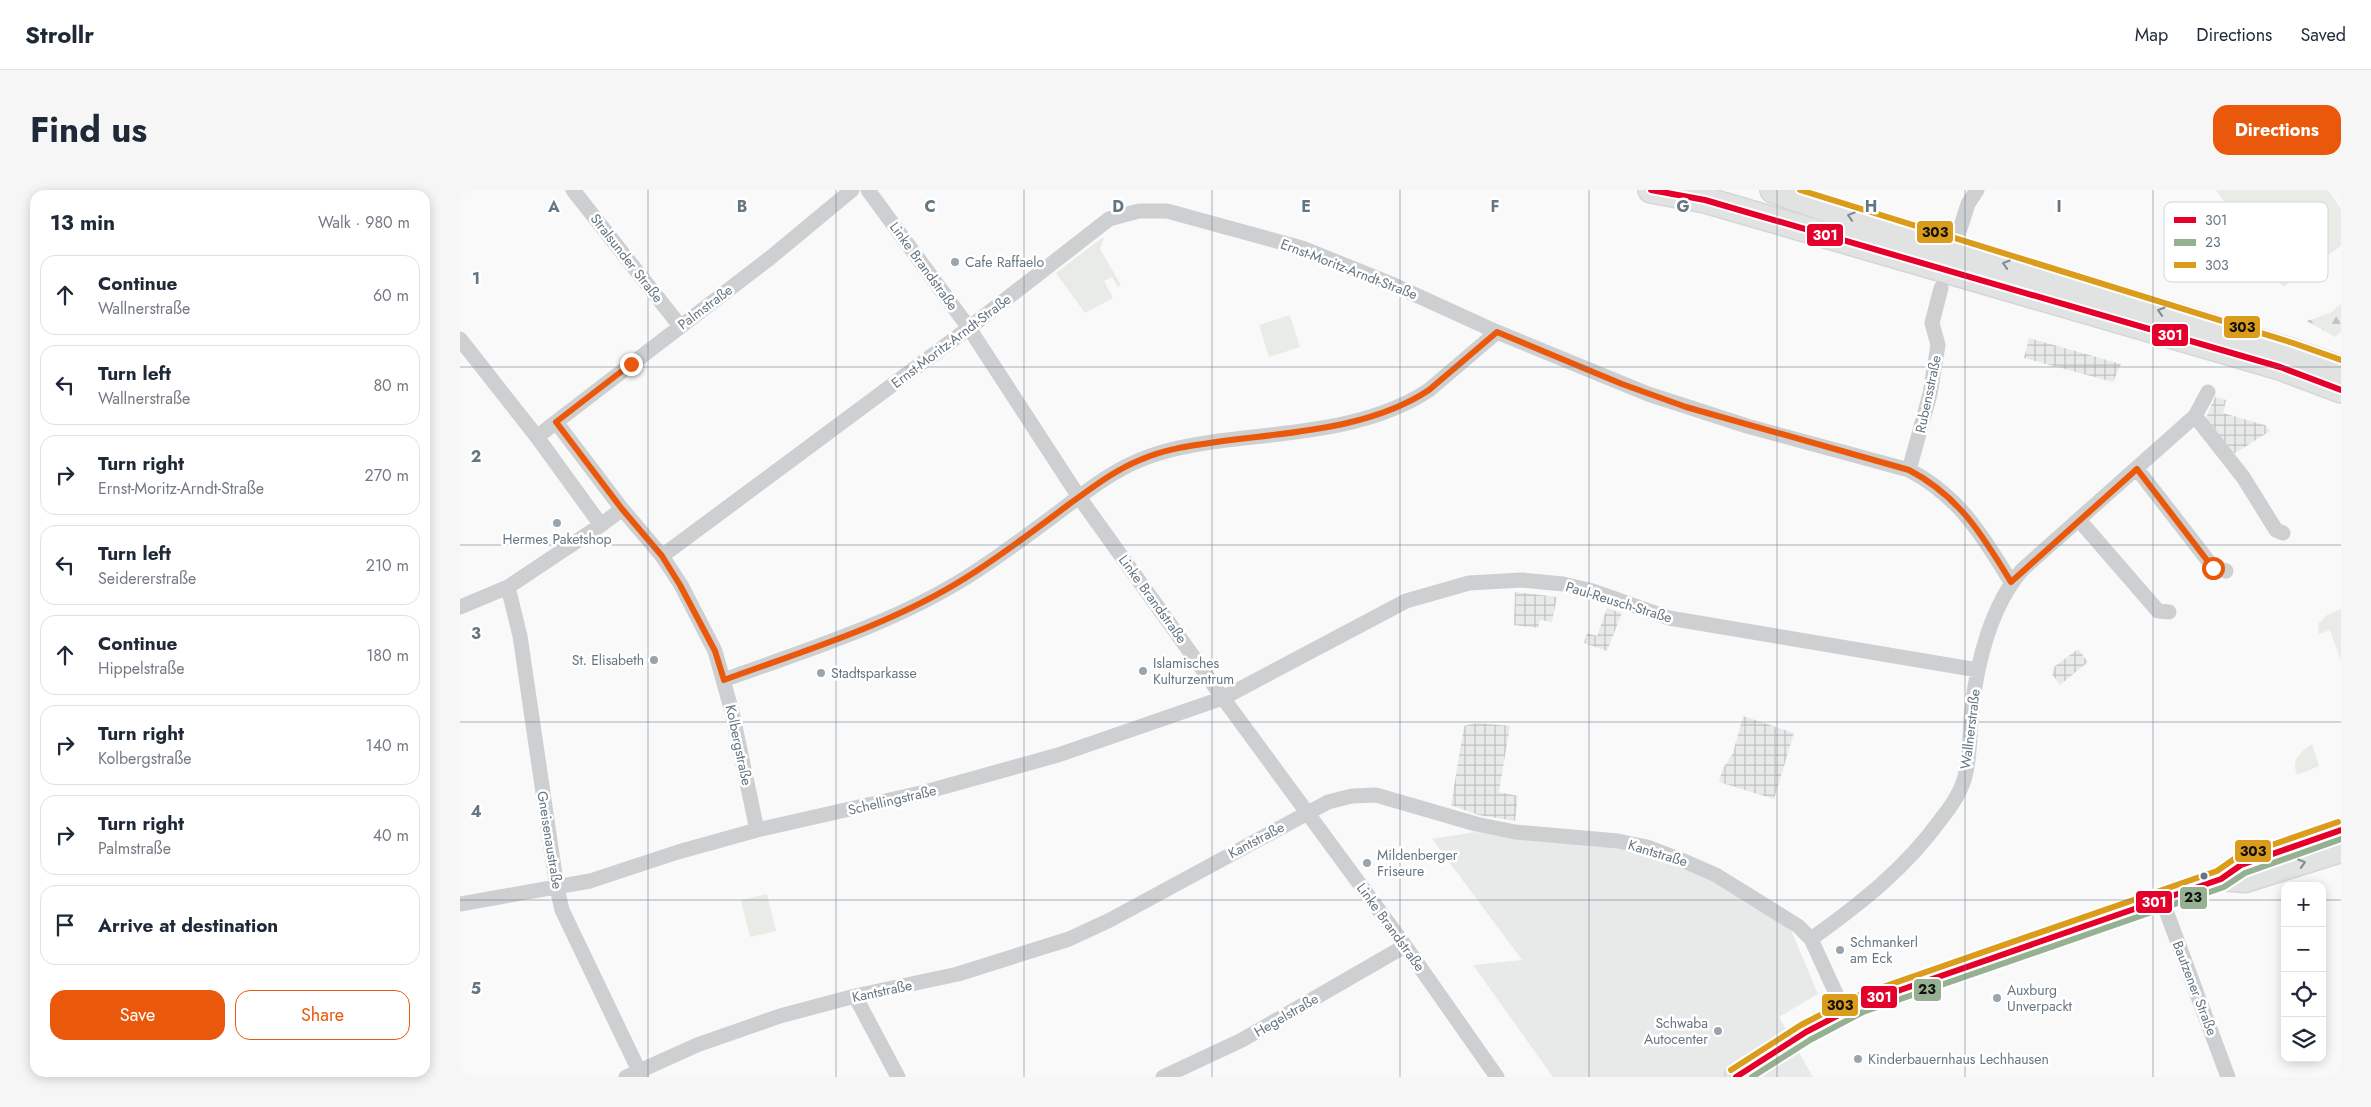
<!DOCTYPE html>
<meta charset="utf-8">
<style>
:root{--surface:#fff;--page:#f6f6f7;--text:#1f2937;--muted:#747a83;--line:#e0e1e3;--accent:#ea580c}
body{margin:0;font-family:Jost,sans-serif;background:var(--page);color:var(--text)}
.controls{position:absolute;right:15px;bottom:15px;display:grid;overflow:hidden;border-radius:10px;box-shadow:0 2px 12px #0003}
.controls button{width:45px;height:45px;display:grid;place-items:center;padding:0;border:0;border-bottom:1px solid var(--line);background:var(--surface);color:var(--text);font:25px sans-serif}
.stop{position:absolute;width:15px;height:15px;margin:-11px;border:4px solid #ea580c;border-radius:50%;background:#fff}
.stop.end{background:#ea580c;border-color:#fff;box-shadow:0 1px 5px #0008}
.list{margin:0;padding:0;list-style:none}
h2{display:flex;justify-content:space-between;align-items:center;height:65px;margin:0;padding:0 20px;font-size:21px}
h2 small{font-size:16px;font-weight:400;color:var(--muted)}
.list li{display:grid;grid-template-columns:32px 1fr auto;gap:15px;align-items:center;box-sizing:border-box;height:80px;margin:0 10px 10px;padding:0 10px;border:1px solid var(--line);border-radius:15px}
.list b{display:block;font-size:19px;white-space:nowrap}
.list p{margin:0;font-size:16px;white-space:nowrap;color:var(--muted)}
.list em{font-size:16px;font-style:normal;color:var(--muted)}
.actions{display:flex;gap:10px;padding:15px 20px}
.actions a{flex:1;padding:11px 0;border:1px solid var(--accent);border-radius:15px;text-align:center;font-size:18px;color:var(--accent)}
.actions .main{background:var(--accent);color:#fff}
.icon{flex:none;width:28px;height:28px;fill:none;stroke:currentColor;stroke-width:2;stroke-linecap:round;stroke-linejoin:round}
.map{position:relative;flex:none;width:1881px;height:887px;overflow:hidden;border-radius:15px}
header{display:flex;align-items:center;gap:30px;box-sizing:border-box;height:70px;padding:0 25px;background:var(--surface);border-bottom:1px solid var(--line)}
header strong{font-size:24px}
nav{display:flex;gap:28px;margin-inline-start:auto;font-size:18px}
.intro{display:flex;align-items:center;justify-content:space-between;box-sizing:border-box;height:120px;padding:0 30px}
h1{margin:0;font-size:35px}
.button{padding:12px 22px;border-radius:15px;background:var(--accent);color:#fff;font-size:18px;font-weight:700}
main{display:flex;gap:30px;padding:0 30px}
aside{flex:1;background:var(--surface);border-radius:15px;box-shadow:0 2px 12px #0003}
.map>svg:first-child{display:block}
.built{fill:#e8e9e9}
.industrial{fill:url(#industrial-grid)}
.green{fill:#e8ebe6}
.forest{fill:url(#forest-firs)}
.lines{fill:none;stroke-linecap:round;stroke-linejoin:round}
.secondary-casing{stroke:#d5d6d7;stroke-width:25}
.primary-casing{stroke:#d5d6d7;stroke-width:28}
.street{stroke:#cecfd0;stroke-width:15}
.secondary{stroke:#e1e2e2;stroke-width:22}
.primary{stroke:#e1e2e2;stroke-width:25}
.bus-1-casing{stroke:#fff;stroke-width:10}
.bus-2-casing{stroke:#fff;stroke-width:10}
.bus-3-casing{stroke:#fff;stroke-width:10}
.bus-1{stroke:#e4002b;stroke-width:6}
.bus-2{stroke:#96b191;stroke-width:6}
.bus-3{stroke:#da9c1a;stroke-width:6}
.oneway{stroke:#7e8c96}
.route{stroke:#ea580c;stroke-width:6}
.grid{fill:none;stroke:#657683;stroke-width:1;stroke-opacity:0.55}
.poi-dot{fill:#99a4ac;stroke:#fff;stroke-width:2}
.bus-dot{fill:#657683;stroke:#fff;stroke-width:2}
.labels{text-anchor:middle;stroke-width:5;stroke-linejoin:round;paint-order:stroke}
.street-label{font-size:14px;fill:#657683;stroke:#fff}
.poi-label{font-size:14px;fill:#657683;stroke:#fff;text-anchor:start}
.key{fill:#fff;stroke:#d1d6da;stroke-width:1}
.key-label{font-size:14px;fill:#657683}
.grid-label{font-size:16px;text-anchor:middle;font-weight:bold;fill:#657683;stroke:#fff;stroke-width:5;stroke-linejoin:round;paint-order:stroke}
.line-badge{stroke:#fff;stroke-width:2}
.badge-label{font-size:14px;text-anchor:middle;font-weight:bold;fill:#fff}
.pale-badge-label{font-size:14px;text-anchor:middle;font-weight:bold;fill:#111}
</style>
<header>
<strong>Strollr</strong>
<nav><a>Map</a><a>Directions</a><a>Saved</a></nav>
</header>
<div class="intro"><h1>Find us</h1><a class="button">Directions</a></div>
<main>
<aside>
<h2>13 min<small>Walk · 980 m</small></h2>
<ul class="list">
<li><svg class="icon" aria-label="ahead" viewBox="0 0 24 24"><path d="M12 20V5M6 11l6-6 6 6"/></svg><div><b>Continue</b><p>Wallnerstraße</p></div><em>60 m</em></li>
<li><svg class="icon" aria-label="left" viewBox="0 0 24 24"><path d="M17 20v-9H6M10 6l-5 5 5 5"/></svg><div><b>Turn left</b><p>Wallnerstraße</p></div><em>80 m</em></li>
<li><svg class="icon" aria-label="right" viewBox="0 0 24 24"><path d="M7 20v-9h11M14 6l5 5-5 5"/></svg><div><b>Turn right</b><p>Ernst-Moritz-Arndt-Straße</p></div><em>270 m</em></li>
<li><svg class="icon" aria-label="left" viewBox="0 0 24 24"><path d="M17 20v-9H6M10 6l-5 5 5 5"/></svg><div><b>Turn left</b><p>Seidererstraße</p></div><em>210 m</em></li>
<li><svg class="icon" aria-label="ahead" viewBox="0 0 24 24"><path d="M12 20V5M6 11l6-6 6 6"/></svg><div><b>Continue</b><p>Hippelstraße</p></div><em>180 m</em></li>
<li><svg class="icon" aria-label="right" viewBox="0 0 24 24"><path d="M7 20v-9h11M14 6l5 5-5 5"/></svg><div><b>Turn right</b><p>Kolbergstraße</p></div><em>140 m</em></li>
<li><svg class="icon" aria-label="right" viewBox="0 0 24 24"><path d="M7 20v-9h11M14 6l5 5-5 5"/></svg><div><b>Turn right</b><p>Palmstraße</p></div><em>40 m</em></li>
<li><svg class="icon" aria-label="arrive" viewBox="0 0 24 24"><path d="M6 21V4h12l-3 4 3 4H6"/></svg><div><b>Arrive at destination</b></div></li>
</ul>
<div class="actions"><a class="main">Save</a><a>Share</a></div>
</aside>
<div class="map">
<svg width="1881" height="887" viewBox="0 0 1881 887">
<defs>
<pattern id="industrial-grid" width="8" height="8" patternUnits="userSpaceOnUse" patternTransform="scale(1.25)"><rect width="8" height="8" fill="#e8e9e9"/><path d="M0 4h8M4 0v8" fill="none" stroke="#c0c1c2"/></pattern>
<pattern id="forest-firs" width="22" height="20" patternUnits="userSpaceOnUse" patternTransform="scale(1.25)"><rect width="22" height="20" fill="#e8ebe6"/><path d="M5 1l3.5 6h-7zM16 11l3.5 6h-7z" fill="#c0c3c0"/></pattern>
</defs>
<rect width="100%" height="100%" fill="#f9f9f9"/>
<path class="built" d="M1015,642L1055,649L1187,661L1259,690L1331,740L1358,804L1319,827L1353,887H1093L1013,775L1062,770L972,649Z"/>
<path class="industrial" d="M1569,148L1661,174L1653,192L1564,168Z
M1755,207L1766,210L1763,223L1805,235L1810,241L1772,265L1746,228Z
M1055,402L1097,407L1092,432L1080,430L1078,438L1054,435Z
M1147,418L1162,423L1147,461L1124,453L1127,443L1137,446Z
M1618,459L1628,472L1600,495L1592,484L1594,477Z
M1283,526L1334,543L1314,609L1259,592L1262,580L1273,563Z
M1017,533L1050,536L1039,602L1058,606L1055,631L1018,625L991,615L1004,536Z"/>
<path class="green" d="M1756,0H1868L1881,19V56L1823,97Z
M642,48H644L640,59L661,95L658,97L652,87L644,91L653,108L625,123L596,83Z
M830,125L840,157L809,167L799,135Z
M1881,419V471L1870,440L1859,444L1858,434L1867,425Z
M1852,554L1859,576L1837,585C1831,569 1840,563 1852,554Z
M307,704L316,741L290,747L281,710Z"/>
<path class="forest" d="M1881,114V142L1875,147L1847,131L1870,123Z"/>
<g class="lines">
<defs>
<path id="secondary" d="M1761,689L1781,675L1881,640
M1276,887L1346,842L1400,814L1761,689L1785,691L1881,661"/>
<path id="primary" d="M1191,0L1245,10L1820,177L1881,200
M1313,0L1376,22L1830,161L1881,179"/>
</defs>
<use href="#secondary" class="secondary-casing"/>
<use href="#primary" class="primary-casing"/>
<path class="street" d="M113,0L220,136
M408,0L509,138L619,307L763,508L943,753L1037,887
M1499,42L1508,14L1517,0
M0,149L77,247L141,335L162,319
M1735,226L1783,287L1816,340L1823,343
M96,232L310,68L392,0
M77,247L96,232L162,319L202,366L221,395L255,461L272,522L297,640
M1677,279L1753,377L1766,381
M1449,280L1470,204L1478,155L1472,133L1481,98
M1620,331L1698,421L1709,422
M202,366L509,138L649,29L679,21H707L842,58L934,95L1037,142L1188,204L1287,236L1449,280C1499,306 1523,346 1551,392
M48,397L60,446L97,698L102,720L182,887
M0,417L48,397L141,335
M264,490C346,460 432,434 507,387C542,365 575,340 608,315C631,298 653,281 680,270C706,259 732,255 759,251C828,242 909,240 969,200L1037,142
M1702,710L1768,887
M0,714L130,691L218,662L297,640L465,602L598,565L763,508L946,411L1009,393L1062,390L1103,394L1133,401L1209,428L1518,480
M1351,749C1400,714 1446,678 1481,629C1491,617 1499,605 1504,590C1511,567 1509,543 1512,519C1517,472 1531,415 1563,379L1735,226L1748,202
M395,806L438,887
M166,887L237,855L320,826L395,806L498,784L609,749L650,730L868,612L892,606L916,605L1016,634L1055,642L1158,651L1187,657L1224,671L1256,685L1338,736L1351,749L1384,821
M703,887L782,850L945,756"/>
<use href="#secondary" class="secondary"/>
<use href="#primary" class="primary"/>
<defs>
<path id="bus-1" d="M1191,0L1245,10L1820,177L1881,200
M1276,887L1346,842L1400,814L1761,689L1781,675L1881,640"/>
<path id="bus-2" d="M1292,887L1350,850L1403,822L1764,697L1785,683L1881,649"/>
<path id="bus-3" d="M1340,0L1833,153L1881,170
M1271,880L1341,835L1397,806L1757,681L1777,667L1878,632"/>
</defs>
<use href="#bus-1" class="bus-1-casing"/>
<use href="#bus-2" class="bus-2-casing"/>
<use href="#bus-3" class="bus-3-casing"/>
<use href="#bus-1" class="bus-1"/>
<use href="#bus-2" class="bus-2"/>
<use href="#bus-3" class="bus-3"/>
</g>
<defs><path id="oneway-chevron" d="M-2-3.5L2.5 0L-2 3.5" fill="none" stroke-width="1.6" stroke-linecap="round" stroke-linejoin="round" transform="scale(1.25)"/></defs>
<g class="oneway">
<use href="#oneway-chevron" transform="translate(1391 26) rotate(-163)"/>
<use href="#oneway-chevron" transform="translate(1546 74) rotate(-163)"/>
<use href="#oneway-chevron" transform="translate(1701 121) rotate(-163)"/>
<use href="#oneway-chevron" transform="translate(1842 673) rotate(-17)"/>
</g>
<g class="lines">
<path class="route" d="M171,174L96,232L162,319L202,366L220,395L255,461L264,490C346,460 433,434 507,387C542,365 575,340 608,315C632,298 653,281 680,270C707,258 735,255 763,251C831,242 910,239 969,200L1037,142L1162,194L1226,217L1449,280C1499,306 1523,346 1551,392L1677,279L1753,378"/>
</g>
<path class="grid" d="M188,0V887M376,0V887M564,0V887M752,0V887M940,0V887M1129,0V887M1317,0V887M1505,0V887M1693,0V887M0,177H1881M0,355H1881M0,532H1881M0,710H1825M1862,710H1881"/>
<g class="poi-dot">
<circle cx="495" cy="72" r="5"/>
<circle cx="97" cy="333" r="5"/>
<circle cx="194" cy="470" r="5"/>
<circle cx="683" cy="481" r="5"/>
<circle cx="361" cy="483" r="5"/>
<circle cx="907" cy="673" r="5"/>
<circle cx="1380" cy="760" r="5"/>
<circle cx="1537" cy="808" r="5"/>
<circle cx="1258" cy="841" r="5"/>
<circle cx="1398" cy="869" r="5"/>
</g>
<circle class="bus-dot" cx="1744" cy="686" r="4.5"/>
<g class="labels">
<g class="street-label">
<text transform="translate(167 68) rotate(52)" y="5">Stralsunder Straße</text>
<text transform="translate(464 76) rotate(54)" y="5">Linke Brandstraße</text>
<text transform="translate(889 79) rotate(21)" y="5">Ernst-Moritz-Arndt-Straße</text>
<text transform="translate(245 117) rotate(-37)" y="5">Palmstraße</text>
<text transform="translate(491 151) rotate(-37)" y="5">Ernst-Moritz-Arndt-Straße</text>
<text transform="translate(1468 204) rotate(-78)" y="5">Rubensstraße</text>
<text transform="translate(693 409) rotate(54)" y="5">Linke Brandstraße</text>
<text transform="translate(1159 412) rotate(17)" y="5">Paul-Reusch-Straße</text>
<text transform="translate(1510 539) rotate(-83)" y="5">Wallnerstraße</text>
<text transform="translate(279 555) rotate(78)" y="5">Kolbergstraße</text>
<text transform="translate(432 610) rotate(-13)" y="5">Schellingstraße</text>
<text transform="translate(90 650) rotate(81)" y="5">Gneisenaustraße</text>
<text transform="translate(796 650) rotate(-28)" y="5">Kantstraße</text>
<text transform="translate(1198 663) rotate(17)" y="5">Kantstraße</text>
<text transform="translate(931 737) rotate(54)" y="5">Linke Brandstraße</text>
<text transform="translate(1735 798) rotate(69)" y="5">Bautzener Straße</text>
<text transform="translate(422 801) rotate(-12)" y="5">Kantstraße</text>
<text transform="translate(826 825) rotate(-30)" y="5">Hegelstraße</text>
</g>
<g class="poi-label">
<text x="505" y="77">Cafe Raffaelo</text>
<text x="97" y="354" text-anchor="middle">Hermes Paketshop</text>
<text x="184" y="475" text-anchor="end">St. Elisabeth</text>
<text x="693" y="478">Islamisches<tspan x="693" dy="16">Kulturzentrum</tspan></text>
<text x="371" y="488">Stadtsparkasse</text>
<text x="917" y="670">Mildenberger<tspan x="917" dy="16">Friseure</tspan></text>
<text x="1390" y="757">Schmankerl<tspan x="1390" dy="16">am Eck</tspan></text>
<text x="1547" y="805">Auxburg<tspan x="1547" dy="16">Unverpackt</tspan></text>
<text x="1248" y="838" text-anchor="end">Schwaba<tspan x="1248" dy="16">Autocenter</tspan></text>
<text x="1408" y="874">Kinderbauernhaus Lechhausen</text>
</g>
</g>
<rect x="1704" y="12" width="164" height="80" rx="8" class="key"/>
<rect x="1714" y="27" width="22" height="6" fill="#e4002b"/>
<rect x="1714" y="49" width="22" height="7" fill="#96b191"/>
<rect x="1714" y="72" width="22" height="6" fill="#da9c1a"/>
<g class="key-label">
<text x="1745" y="35">301</text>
<text x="1745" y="57">23</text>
<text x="1745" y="80">303</text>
</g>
<g class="grid-label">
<text x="94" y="22">A</text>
<text x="282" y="22">B</text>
<text x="470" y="22">C</text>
<text x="658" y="22">D</text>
<text x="846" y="22">E</text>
<text x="1035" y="22">F</text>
<text x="1223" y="22">G</text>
<text x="1411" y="22">H</text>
<text x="1599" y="22">I</text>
<text x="16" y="94">1</text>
<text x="16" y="272">2</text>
<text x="16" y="449">3</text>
<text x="16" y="627">4</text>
<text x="16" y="804">5</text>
</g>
<g class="line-badge">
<rect x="1456" y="30" width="38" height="24" rx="5" fill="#da9c1a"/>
<rect x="1346" y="33" width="38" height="24" rx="5" fill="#e4002b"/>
<rect x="1763" y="125" width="38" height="24" rx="5" fill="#da9c1a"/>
<rect x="1691" y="133" width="38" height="24" rx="5" fill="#e4002b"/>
<rect x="1774" y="649" width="38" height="24" rx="5" fill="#da9c1a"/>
<rect x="1719" y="696" width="29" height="24" rx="5" fill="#96b191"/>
<rect x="1675" y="700" width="38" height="24" rx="5" fill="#e4002b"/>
<rect x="1453" y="788" width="29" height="24" rx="5" fill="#96b191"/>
<rect x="1400" y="795" width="38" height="24" rx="5" fill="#e4002b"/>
<rect x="1361" y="803" width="38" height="24" rx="5" fill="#da9c1a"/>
</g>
<g class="badge-label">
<text x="1365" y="50">301</text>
<text x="1710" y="150">301</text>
<text x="1694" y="717">301</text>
<text x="1419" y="812">301</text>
</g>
<g class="pale-badge-label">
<text x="1475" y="47">303</text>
<text x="1782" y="142">303</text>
<text x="1793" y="666">303</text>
<text x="1733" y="712">23</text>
<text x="1467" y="804">23</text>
<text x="1380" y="820">303</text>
</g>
</svg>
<div class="controls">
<button>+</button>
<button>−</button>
<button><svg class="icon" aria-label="locate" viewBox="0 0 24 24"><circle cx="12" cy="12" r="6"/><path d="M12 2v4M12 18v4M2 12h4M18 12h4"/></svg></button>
<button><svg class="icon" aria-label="layers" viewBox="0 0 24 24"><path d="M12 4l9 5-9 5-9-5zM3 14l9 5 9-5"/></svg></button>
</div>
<div class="stop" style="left:1753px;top:378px"></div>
<div class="stop end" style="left:171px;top:174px"></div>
</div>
</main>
